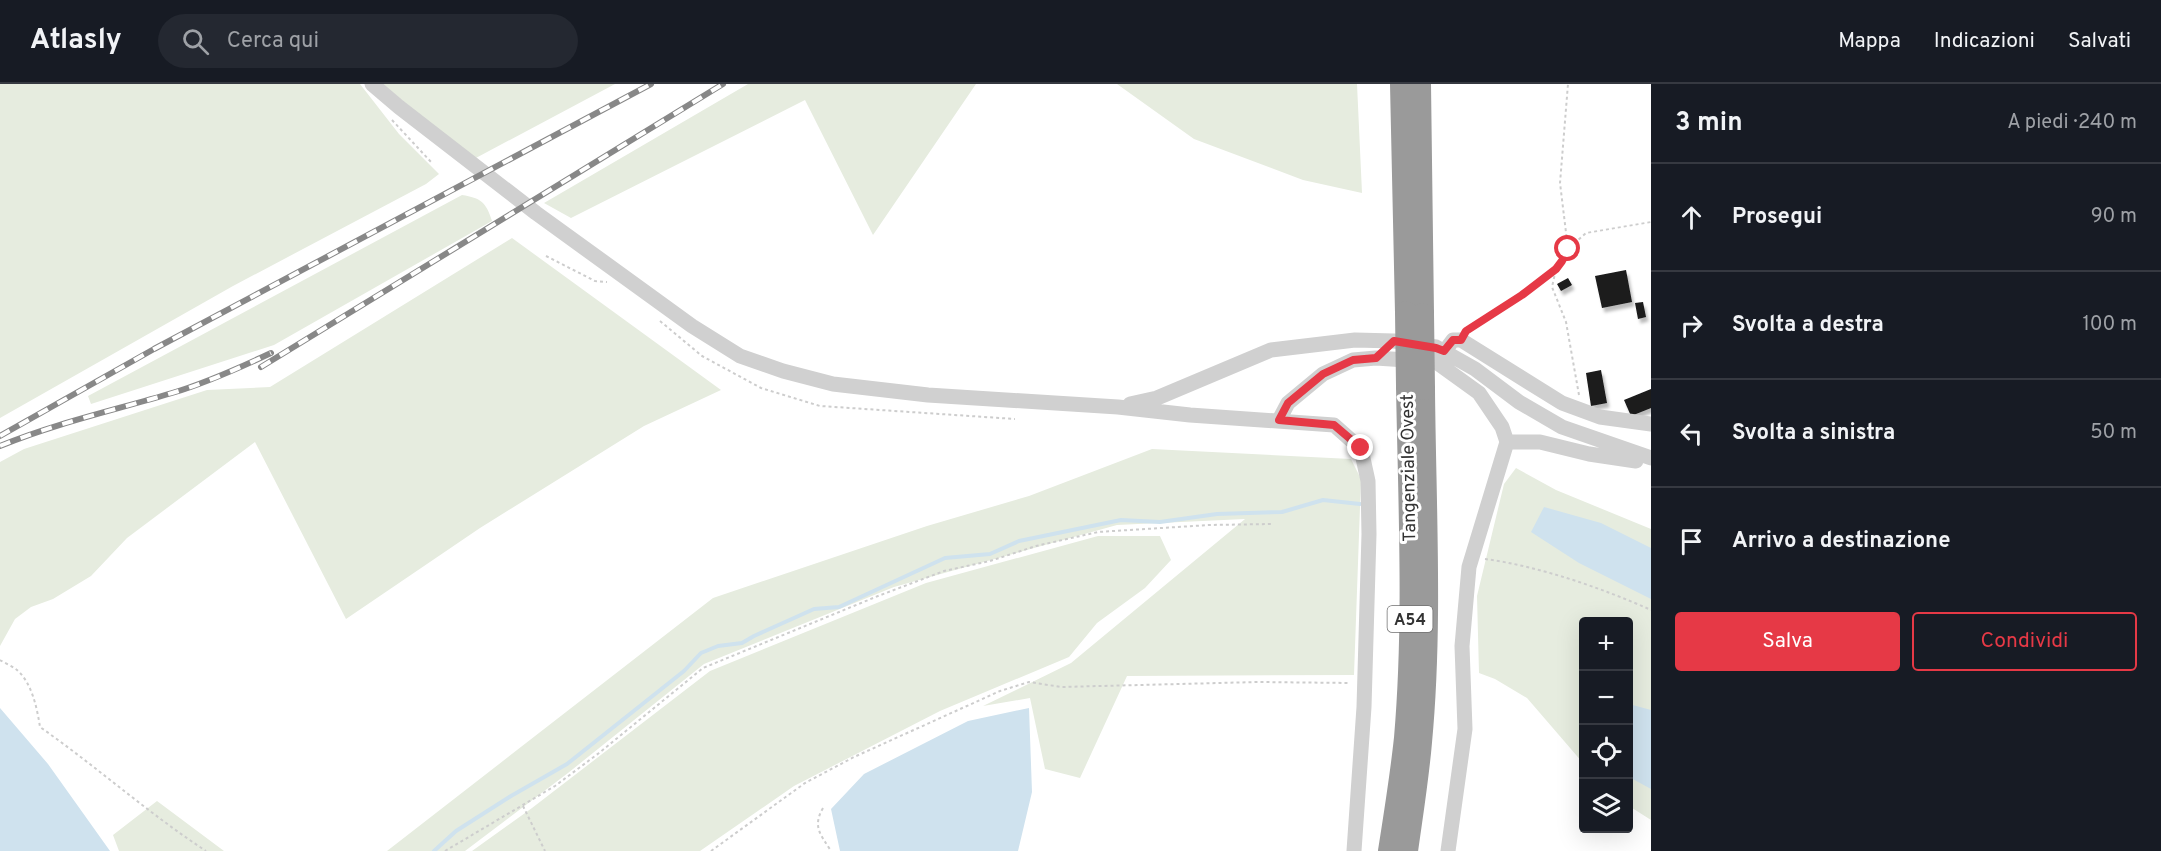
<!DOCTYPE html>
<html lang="it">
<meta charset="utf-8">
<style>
:root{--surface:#171b24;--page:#242831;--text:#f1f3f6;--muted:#9ea1a6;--line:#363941;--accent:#e63946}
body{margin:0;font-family:Overpass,sans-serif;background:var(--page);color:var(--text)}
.controls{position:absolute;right:18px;bottom:18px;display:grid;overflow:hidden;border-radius:6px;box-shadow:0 6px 24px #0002}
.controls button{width:54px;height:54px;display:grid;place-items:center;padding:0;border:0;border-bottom:2px solid var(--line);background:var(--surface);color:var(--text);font:30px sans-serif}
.stop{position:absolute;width:18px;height:18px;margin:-14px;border:4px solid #e63946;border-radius:50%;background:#fff}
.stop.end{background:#e63946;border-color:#fff;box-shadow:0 2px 6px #0008}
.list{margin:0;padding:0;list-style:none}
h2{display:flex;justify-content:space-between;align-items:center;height:78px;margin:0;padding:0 24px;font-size:26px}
h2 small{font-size:20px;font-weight:400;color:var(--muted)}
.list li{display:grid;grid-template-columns:39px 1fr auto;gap:18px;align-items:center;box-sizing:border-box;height:108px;padding:0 24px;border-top:2px solid var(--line)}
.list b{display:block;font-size:22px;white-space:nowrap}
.list em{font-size:20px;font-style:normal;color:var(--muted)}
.actions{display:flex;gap:12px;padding:18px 24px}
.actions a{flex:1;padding:14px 0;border:2px solid var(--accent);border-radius:6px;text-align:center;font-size:21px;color:var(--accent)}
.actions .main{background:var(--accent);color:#fff}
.icon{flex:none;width:33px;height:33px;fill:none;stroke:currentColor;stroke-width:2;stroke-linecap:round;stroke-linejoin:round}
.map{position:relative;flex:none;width:1651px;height:767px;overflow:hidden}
header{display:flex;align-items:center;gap:36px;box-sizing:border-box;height:84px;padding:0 30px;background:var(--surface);border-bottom:2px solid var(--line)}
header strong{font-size:28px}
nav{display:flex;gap:33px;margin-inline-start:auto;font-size:21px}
.search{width:420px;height:54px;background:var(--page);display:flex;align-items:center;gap:15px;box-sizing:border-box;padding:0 21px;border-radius:33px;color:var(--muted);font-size:22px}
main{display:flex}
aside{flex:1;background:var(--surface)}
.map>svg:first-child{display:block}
.green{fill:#e6ecdf}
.water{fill:#cfe2ee}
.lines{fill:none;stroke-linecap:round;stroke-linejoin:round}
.stream{stroke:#cfe2ee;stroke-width:4}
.building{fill:#1a1a1a;filter:url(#shadow)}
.path{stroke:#cdcdcd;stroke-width:2;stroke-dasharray:3 3;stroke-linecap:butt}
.minor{stroke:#d0d0d0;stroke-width:15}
.highway{stroke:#9a9a9a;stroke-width:22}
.rail-casing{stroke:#888;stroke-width:6}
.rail{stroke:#fff;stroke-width:4;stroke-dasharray:11;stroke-linecap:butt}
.highway-bridge{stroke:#9a9a9a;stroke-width:22}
.route{stroke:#e63946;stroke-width:8}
.labels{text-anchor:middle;stroke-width:6;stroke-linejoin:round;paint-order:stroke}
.shield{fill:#fff;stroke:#707070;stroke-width:1.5}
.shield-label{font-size:16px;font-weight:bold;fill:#333}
.street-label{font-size:18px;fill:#333;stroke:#fff}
</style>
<header>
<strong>Atlasly</strong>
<div class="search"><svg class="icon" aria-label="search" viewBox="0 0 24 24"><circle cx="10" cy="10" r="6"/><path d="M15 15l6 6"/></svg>Cerca qui</div>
<nav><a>Mappa</a><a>Indicazioni</a><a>Salvati</a></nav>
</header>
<main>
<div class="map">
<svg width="1651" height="767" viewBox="0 0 1651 767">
<defs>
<filter id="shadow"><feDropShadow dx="2.5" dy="4.5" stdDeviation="1.5" flood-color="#0004"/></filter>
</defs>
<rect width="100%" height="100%" fill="#fff"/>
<path class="green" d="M0,0H360L399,50L439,90L426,100L233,202L0,334Z
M382,0H615L474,75Z
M748,0H976L873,151L805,16L571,134L544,119Z
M1117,0H1357L1362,109L1303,96L1194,55Z
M462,111C481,114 486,118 492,137L274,261L91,320L88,312Z
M512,154L721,306L644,342L480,444L346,535L255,358L127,454L91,492L53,515L31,523L15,535L0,562V378L24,365L207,306L270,303Z
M1152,365L1351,375L1361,395L1354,591L1127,592L1080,694L1045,685L1030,614L983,622L1071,579L1245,435L1117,441L894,503L704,580L568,689L465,767H387L713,514L927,442L1029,412Z
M1516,384L1556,406L1651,445V736L1629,722L1628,538H1584L1583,679L1527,614L1495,595L1479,589L1477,512L1504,400Z
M1098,452H1160L1171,476L1145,504L1097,539L1069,573L940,627L794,702L700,767H472L532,724L710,587L926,499Z
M157,717L224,767H119L113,751Z"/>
<path class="water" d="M1544,423L1601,439L1651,464V515L1579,479L1531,448Z
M1629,620L1651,626V705L1629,693Z
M0,624L48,680L110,767H0Z
M1029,624L1032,708L1018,767H840L831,725L864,690L968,637Z"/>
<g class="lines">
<path class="stream" d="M434,767L456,747L511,712L567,680L684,587L701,569L718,562L742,559L754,552L814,525L839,523L945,474L990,470L1019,457L1121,436L1160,438L1217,430L1282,428L1323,416L1360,420"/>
</g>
<path class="building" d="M1626,186L1632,218L1602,224L1595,192Z
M1568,194L1572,201L1561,207L1557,200Z
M1643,218L1646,233L1638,235L1635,219Z
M1601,286L1607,319L1591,322L1586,289Z
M1651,305V324L1631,332L1624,316Z"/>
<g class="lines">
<path class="path" d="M392,36L432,79
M1568,165L1560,99L1568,0
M546,172L595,197L607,198
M660,237L702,272L761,304L820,322L1015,335
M1470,245L1522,211L1556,185
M1579,311L1566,238L1552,203L1556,185L1562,177L1568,165L1586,149L1651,138
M1485,475C1538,482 1602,504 1651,526
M0,576C5,579 12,582 17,586C32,599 37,624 40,643C97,683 148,729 206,767
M523,722L545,767
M823,724C812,743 821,751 831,767
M445,767L555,702L599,669L703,584L878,512L944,487L990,477L1036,462L1098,448L1209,441L1271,440
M711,767L805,699L854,673L1000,607L1029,598L1061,603L1258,598L1350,599"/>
<path class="minor" d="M372,0L399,23L536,129L692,242L740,272L783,287L833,300L928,311L1118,323L1190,331L1334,341L1361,365L1368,397L1369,450L1364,623L1354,767
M1444,268L1453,256H1461L1562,319L1600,333L1651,340
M1130,320L1157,314L1271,266L1355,256L1394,257L1436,263L1475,285L1519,318L1562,343L1651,374
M1279,336L1288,319L1323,290L1353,276L1376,274L1436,278L1479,309L1502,343L1507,358L1469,483L1462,562L1465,645L1448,767
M1507,358H1540L1589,370L1636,377"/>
<path class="highway" d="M1401,0L1406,228
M1420,0L1423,230
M1389,767C1395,729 1401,692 1405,654C1415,537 1409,419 1407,302
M1407,767C1412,731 1418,694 1421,658C1432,541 1425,422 1424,305"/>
<defs>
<path id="rail" d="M261,283L723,0
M0,352L154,265L651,0
M0,362C56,339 115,326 172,309C206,299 239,284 271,269"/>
</defs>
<use href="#rail" class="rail-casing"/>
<use href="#rail" class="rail"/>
<path class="highway-bridge" d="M1406,228L1407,302
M1423,230L1424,305"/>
</g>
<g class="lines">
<path class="route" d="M1361,364L1334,341L1279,336L1288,319L1323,290L1353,276L1376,274L1394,257L1436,264L1444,267L1453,256H1461L1466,247L1522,211L1556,185L1562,177L1568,165"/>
</g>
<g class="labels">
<rect class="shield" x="1387.5" y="522" width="45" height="26" rx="4.5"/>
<g class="shield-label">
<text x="1410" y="541">A54</text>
</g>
<g class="street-label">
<text transform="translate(1408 384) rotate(-91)" y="6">Tangenziale Ovest</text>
</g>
</g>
</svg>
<div class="controls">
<button>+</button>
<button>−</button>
<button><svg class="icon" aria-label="locate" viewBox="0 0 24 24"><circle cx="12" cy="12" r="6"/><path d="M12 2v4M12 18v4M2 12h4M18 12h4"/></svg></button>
<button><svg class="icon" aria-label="layers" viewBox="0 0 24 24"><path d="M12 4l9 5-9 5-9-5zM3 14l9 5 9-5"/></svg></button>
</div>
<div class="stop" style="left:1568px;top:165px"></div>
<div class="stop end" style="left:1361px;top:364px"></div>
</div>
<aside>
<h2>3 min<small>A piedi · 240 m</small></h2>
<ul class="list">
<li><svg class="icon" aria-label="ahead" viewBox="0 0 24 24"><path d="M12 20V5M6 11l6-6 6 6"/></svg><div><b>Prosegui</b></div><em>90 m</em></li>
<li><svg class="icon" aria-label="right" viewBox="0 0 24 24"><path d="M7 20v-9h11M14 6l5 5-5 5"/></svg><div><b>Svolta a destra</b></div><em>100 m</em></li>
<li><svg class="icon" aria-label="left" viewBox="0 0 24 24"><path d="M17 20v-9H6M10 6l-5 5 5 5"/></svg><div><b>Svolta a sinistra</b></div><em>50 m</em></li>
<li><svg class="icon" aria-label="arrive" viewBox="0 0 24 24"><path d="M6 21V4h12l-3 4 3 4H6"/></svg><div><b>Arrivo a destinazione</b></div></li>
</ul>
<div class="actions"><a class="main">Salva</a><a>Condividi</a></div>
</aside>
</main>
